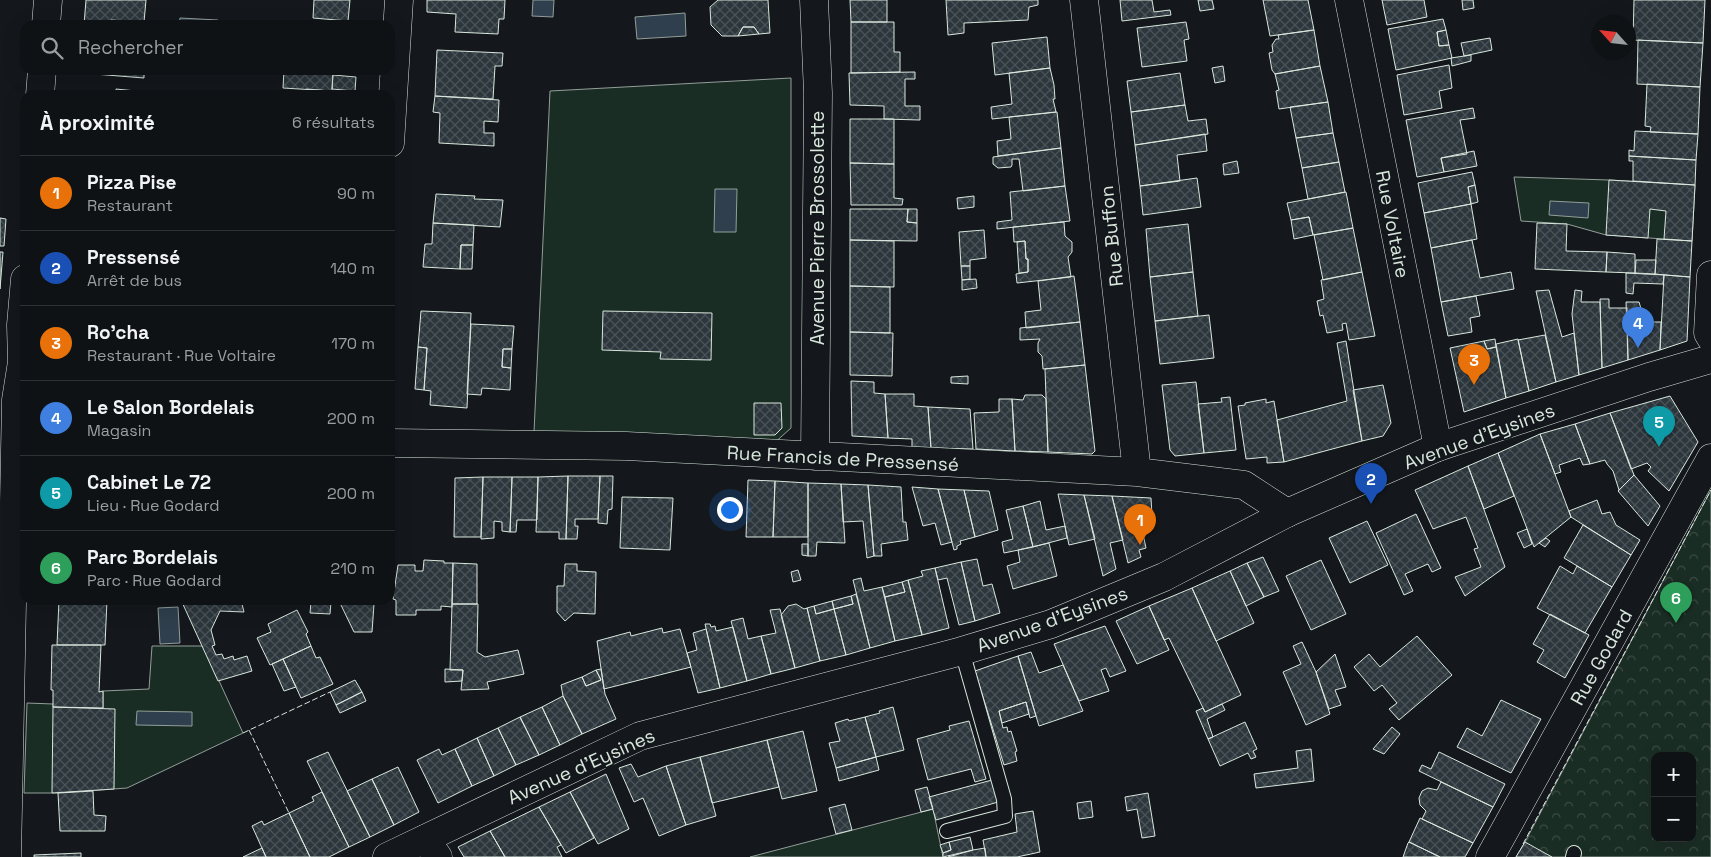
<!DOCTYPE html>
<html lang="fr">
<meta charset="utf-8">
<style>
:root{--surface:#0f1215;--page:#181b1e;--text:#f1f3f6;--muted:#9b9ea0;--line:#2f3234;--accent:#ffb74d}
body{margin:0;font-family:"Space Grotesk",sans-serif;background:var(--page);color:var(--text)}
.controls{position:absolute;right:15px;bottom:15px;display:grid;overflow:hidden;border-radius:10px;box-shadow:0 5px 20px #0002}
.controls button{width:45px;height:45px;display:grid;place-items:center;padding:0;border:0;border-bottom:1px solid var(--line);background:var(--surface);color:var(--text);font:25px sans-serif}
.compass{position:absolute;left:1591px;top:15px;width:45px;height:45px;border-radius:50%;background:var(--surface);box-shadow:0 5px 20px #0002;rotate:297deg}
.you{position:absolute;left:729px;top:509px;width:18px;height:18px;margin:-12px;border:4px solid #fff;border-radius:50%;background:#1a73e8;box-shadow:0 0 0 8px #1a73e833}
.badge{display:grid;place-items:center;width:32px;height:32px;border-radius:50%;background:var(--accent);color:#fff;font-size:16px;font-weight:700}
.pin{position:absolute;translate:-50% -41px;filter:drop-shadow(0 1px 2px #0008)}
.pin::after{content:'';position:absolute;top:26px;width:18px;height:15px;background:inherit;clip-path:polygon(0 0,100% 0,50% 100%)}
.list{margin:0;padding:0;list-style:none}
h2{display:flex;justify-content:space-between;align-items:center;height:65px;margin:0;padding:0 20px;font-size:21px}
h2 small{font-size:16px;font-weight:400;color:var(--muted)}
.list li{display:grid;grid-template-columns:32px 1fr auto;gap:15px;align-items:center;box-sizing:border-box;height:75px;padding:0 20px;border-top:1px solid var(--line)}
.list b{display:block;font-size:19px;white-space:nowrap}
.list p{margin:0;font-size:16px;white-space:nowrap;color:var(--muted)}
.list em{font-size:16px;font-style:normal;color:var(--muted)}
.icon{flex:none;width:28px;height:28px;fill:none;stroke:currentColor;stroke-width:2;stroke-linecap:round;stroke-linejoin:round}
.map{position:relative;flex:none;width:1711px;height:857px;overflow:hidden}
.search{position:absolute;background:var(--surface);box-shadow:0 5px 20px #0002;left:20px;top:20px;width:375px;height:55px;display:flex;align-items:center;gap:12px;box-sizing:border-box;padding:0 18px;border-radius:15px;color:var(--muted);font-size:19px}
.panel{position:absolute;background:var(--surface);box-shadow:0 5px 20px #0002;left:20px;top:90px;width:375px;height:515px;border-radius:15px}
.map>svg:first-child{display:block}
.forest{fill:url(#forest-crowns);stroke:#939e99;fill-rule:evenodd}
.garden{fill:#1a2d24;stroke:#939e99}
.water{fill:#2f3f4d;stroke:#939e99}
.building{fill:url(#building-cross-hatch);stroke:#d8e6dc}
.lines{fill:none;stroke-linecap:round;stroke-linejoin:round}
.lane-casing{stroke:#d8e6dc;stroke-width:16}
.street-casing{stroke:#d8e6dc;stroke-width:29}
.secondary-casing{stroke:#d8e6dc;stroke-width:29}
.lane{stroke:#14181c;stroke-width:14}
.street{stroke:#14181c;stroke-width:28}
.secondary{stroke:#14181c;stroke-width:28}
.fence{stroke:#d8e6dc;stroke-width:1;stroke-dasharray:6 2.5;stroke-linecap:butt}
.labels{text-anchor:middle;stroke-width:4;stroke-linejoin:round;paint-order:stroke}
.street-label{font-size:19px;fill:#d8e6dc;stroke:#14181c}
</style>
<div class="map">
<svg width="1711" height="857" viewBox="0 0 1711 857">
<defs>
<pattern id="forest-crowns" width="20" height="18" patternUnits="userSpaceOnUse" patternTransform="scale(1.25)"><rect width="20" height="18" fill="#1a2d24"/><path d="M2 6a3 3 0 1 1 6 0M12 15a3 3 0 1 1 6 0" fill="none" stroke="#3b4b43"/></pattern>
<pattern id="building-cross-hatch" width="8" height="8" patternUnits="userSpaceOnUse" patternTransform="scale(1.25)"><rect width="8" height="8" fill="#2c363c"/><path d="M0 0l8 8M0 8l8-8" fill="none" stroke="#4a5358"/></pattern>
</defs>
<rect width="100%" height="100%" fill="#14181c"/>
<path class="forest" d="M1711,490V857H1516L1525,842ZM1655,756H1692V838H1655Z"/>
<path class="garden" d="M791,78V428L772,445L534,432L550,91Z
M1514,177L1609,180L1695,185L1692,241L1606,235L1567,224L1521,221Z
M152,646H203L243,733L127,788L58,793H24L27,703L53,704V707L103,708V691L149,689Z
M933,809L943,857H750Z"/>
<path class="water" d="M533,0H554L553,17L532,16Z
M685,13L686,36L637,39L635,17Z
M180,18L218,20V25H179Z
M715,189H737L736,232H714Z
M1550,201L1589,203L1588,218L1549,215Z
M178,607L180,643L160,644L158,608Z
M137,711L192,712V726L136,725Z"/>
<path class="building" d="M86,0H146L144,22L111,20V25H84Z
M314,0H350L348,21L313,18Z
M427,0H505L504,19H499L498,34L455,32L456,14L427,12Z
M718,0H768L770,33L759,34L754,27H743L738,36H722L711,25L710,7Z
M850,0H887V22H851Z
M946,0H1038V5L1029,7L1028,20L964,23V33L948,35Z
M1120,0H1152L1154,12L1170,10L1171,15L1122,21Z
M1198,0H1212L1214,9L1200,11Z
M1263,0H1308L1314,30L1270,36Z
M1382,0H1424L1427,17L1387,25Z
M1462,0H1473L1474,8L1463,10Z
M1634,0H1705L1703,43L1633,40Z
M1443,19L1446,30L1437,32L1439,46L1449,45L1452,58L1396,70L1388,29Z
M851,22H894V52H900V72L851,73Z
M1186,22L1189,39L1184,40L1187,61L1142,67L1137,28Z
M743,27H754L759,34L738,36Z
M1314,30L1320,66L1275,74L1272,70L1269,53L1273,52L1272,45L1276,39H1279L1278,35Z
M1446,30L1449,45L1439,46L1437,32Z
M1047,37L1050,68L995,75L992,43Z
M1490,38L1492,50L1464,56L1461,43Z
M1638,40L1703,43L1700,87L1637,84Z
M437,50L503,53L502,66H495L493,99L435,96Z
M1471,55V61L1452,66L1451,58Z
M1449,65L1452,88L1439,91L1442,108L1404,115L1397,75Z
M1223,66L1225,81L1215,83L1212,68Z
M1320,66L1328,102L1279,109L1276,91L1279,90L1275,74Z
M1050,68L1054,85L1055,99H1053L1056,112L992,119L991,107L1012,104L1009,73Z
M94,70H144V78L94,74Z
M284,70H333L332,91L283,88Z
M915,72V79H905V106H920V120L884,119V106L850,105L849,73Z
M1180,73L1185,105L1131,112L1127,81Z
M333,75L356,77L355,91L332,89Z
M1647,84L1700,87L1698,134L1650,132L1651,127L1645,126Z
M116,89L177,95H116Z
M306,89L332,91L331,95H306Z
M332,91H342L341,95H331Z
M435,96L499,100L498,122L484,121V133H494V146L439,143L440,113L433,112Z
M1328,102L1333,133L1296,138L1290,107Z
M1185,105L1188,121L1206,119L1208,134L1135,145L1131,112Z
M1473,108L1475,118L1460,120L1467,154L1441,158L1444,172L1417,177L1406,120Z
M1057,112L1061,148L998,156L997,141L1011,139L1009,117Z
M850,119H894V164L850,163Z
M1635,131L1698,134L1696,160L1629,156V150L1634,151Z
M1333,133L1339,162L1302,168L1296,138Z
M1205,134L1207,151L1177,155L1180,181L1140,186L1135,145Z
M1061,148L1065,186L1023,191L1019,159H1012V165L1011,167L998,168L993,164V157Z
M1474,151L1477,166L1444,172L1441,158Z
M1629,156L1696,160L1695,185L1633,181V161H1629Z
M1237,161L1239,173L1224,175L1223,164Z
M1339,162L1345,192L1308,199L1302,168Z
M850,163L894,164V198L903,199L902,205H851Z
M1472,172L1475,185L1468,187L1471,204L1424,213L1418,183Z
M1197,178L1201,207L1143,215L1140,186Z
M1609,180L1695,185L1692,241L1664,239L1666,211L1650,209L1648,238L1606,235Z
M1475,185L1478,202L1471,204L1468,187Z
M1065,186L1070,221L997,229V222L1012,220L1010,192Z
M1346,192L1353,228L1313,235L1309,217L1291,220L1287,203Z
M436,194L475,196L474,199L503,200L500,227L433,223Z
M974,196V207L958,209L957,198Z
M1471,204L1477,239L1431,248L1424,213Z
M850,209H908L907,222L917,223V241L850,240Z
M908,209H917V223L907,222Z
M1309,217L1313,235L1294,239L1291,220Z
M0,218L6,219L4,246H0Z
M1064,222L1065,236L1072,242V252L1068,257L1071,277L1017,283L1016,274L1028,272V259H1026L1025,241L1014,242L1013,227Z
M433,223L474,225L473,245H461L460,269L423,267L425,244H432Z
M1537,223L1567,224L1566,251L1607,252L1606,272L1535,269Z
M1188,224L1193,272L1150,277L1146,229Z
M1353,228L1362,272L1323,280L1314,235Z
M984,230L986,258L970,260V266H961L959,232Z
M1657,239L1692,241L1690,277L1655,274Z
M850,240L894,241V287L850,286Z
M1472,240L1480,278L1511,272L1514,289L1441,302L1431,248Z
M1025,241L1026,259H1028V272L1019,273L1017,242Z
M461,245H473L472,269H460Z
M0,252H3L0,289Z
M1607,252L1635,254V273L1606,272Z
M1636,260H1656L1655,274L1635,273Z
M961,266H970V279L962,280Z
M1193,272L1198,316L1155,321L1150,277Z
M1362,272L1375,336L1349,340L1346,323L1342,324L1343,330L1327,333L1323,315L1320,316L1317,301L1324,299L1321,280Z
M1626,273L1664,275L1663,284L1634,283L1633,294L1626,293Z
M1664,275L1690,277L1687,341L1660,350Z
M1074,276L1080,322L1026,328L1025,312L1041,310L1038,281Z
M976,279L977,288L962,290V280Z
M850,286L890,287V333L850,332Z
M1549,290L1562,337L1574,333L1579,375L1556,382L1536,291Z
M1575,290L1582,291L1581,302H1600L1602,368L1579,375L1572,314Z
M1476,296L1480,316L1470,318L1472,332L1448,336L1441,302Z
M1600,299H1609V308H1627L1628,360L1602,368Z
M1626,302H1639L1645,322H1661L1660,350L1628,360Z
M421,311L471,313L467,408L430,405L431,391L424,390L427,348L418,347Z
M603,311L712,313L711,360L660,359L661,352L602,350Z
M1209,315L1214,358L1160,364L1155,321Z
M1080,322L1085,365L1043,369L1042,356L1038,352V343L1040,339L1020,340V328Z
M471,324L514,326L512,349H503L502,367L511,368L510,390L482,388L481,395L467,394Z
M850,332L893,333L892,376L850,375Z
M1545,335L1556,382L1529,391L1518,340Z
M1495,339L1496,347L1487,349L1484,341Z
M1518,339L1529,391L1506,398L1496,344Z
M1346,341L1362,441L1284,462L1277,420L1347,401L1337,343Z
M1484,341L1487,349L1496,347L1506,398L1464,412L1450,348Z
M418,347L427,348L424,390L415,389Z
M503,349H512L511,368L502,367Z
M1085,365L1095,451L1092,454L1048,452L1045,369Z
M968,376V384L951,383V377Z
M851,381L874,382V393L885,394L888,438L852,436Z
M1196,382L1204,453L1175,456L1170,450L1162,385Z
M1383,385L1391,423L1383,436L1362,441L1353,390Z
M885,394H914V406L928,407L931,448L912,447V439L888,438Z
M1025,395H1042L1046,399L1048,452L1015,451L1012,399L1023,400Z
M1670,396L1698,442L1669,491L1648,471L1651,467L1647,463L1631,469L1610,413Z
M1230,397L1236,450L1204,453L1198,404L1222,402L1221,398Z
M999,399H1012L1015,451L976,449L974,413L999,412Z
M1266,399V403L1274,401L1284,462L1267,463V457L1246,459L1238,406L1245,405V403Z
M754,403H781L782,428L775,435H754Z
M928,407L970,409L973,449L931,448Z
M1610,413L1634,475L1619,490L1613,471L1607,464L1605,460L1590,464L1575,424Z
M1575,424L1590,464L1583,465L1580,458L1559,465L1561,472L1555,474L1540,434Z
M1540,434L1571,517L1534,547L1498,453Z
M1498,453L1514,496L1484,509L1468,466Z
M1468,466L1505,567L1465,596L1455,577L1481,567L1474,549L1478,548L1466,517L1433,529L1415,490Z
M1634,475L1660,506L1648,526L1618,491Z
M568,476L566,539H559V532H536L538,477Z
M568,476H600L598,519H575V526H578L577,539H566Z
M600,476H613L612,509L608,510L607,524L598,523Z
M483,477L481,537H454L455,478Z
M483,477H512L510,532L502,531V522L494,521V538L481,539Z
M512,477H538L537,520H517L516,532H510Z
M748,480L775,481L773,537H746Z
M775,481L808,483V537H773Z
M808,483L841,484L845,543L817,542L816,556H808Z
M841,484L868,485L874,556L867,558L863,521L843,522Z
M868,485L901,487L903,522H906L908,540L881,544L882,556H874Z
M912,487L938,489L952,542L941,545L935,523L923,526Z
M938,489L964,490L975,537L960,541L961,544L957,546V549L954,550Z
M964,490L989,491L998,530L975,537Z
M1058,494L1084,495L1095,539L1069,545Z
M1084,495L1112,496L1123,540L1110,543L1116,569L1103,576Z
M1112,496L1151,498L1152,515L1146,517L1149,532L1143,534L1146,548L1139,550L1141,557L1128,563Z
M622,497L673,498L670,550L620,548Z
M1597,500L1602,514L1610,512L1616,525L1640,540L1631,555L1571,517L1569,511Z
M1040,501L1046,530L1065,526L1067,538L1033,547L1023,506Z
M1023,506L1033,547L1004,553L1002,542L1013,539L1006,510Z
M1416,514L1441,568L1432,572L1428,564L1405,574L1413,591L1404,595L1376,533Z
M1367,521L1388,565L1350,583L1329,538Z
M1583,525L1631,555L1612,587L1564,558Z
M1527,529L1532,544L1524,548L1517,533Z
M1546,538L1550,541L1545,547L1539,543Z
M1049,543L1057,576L1013,589L1007,566L1020,562L1018,550Z
M802,544H808V556L802,555Z
M1263,557L1279,591L1264,597L1247,563Z
M977,559L983,586L992,584L1000,613L975,621L961,562Z
M424,560L444,561V563H453L452,607L441,606V610H416V615H396V600L393,599L398,565H415V571H423Z
M1321,560L1346,614L1311,630L1286,576Z
M961,562L975,621L959,625L947,578L938,580L935,568Z
M453,563L477,564V604H452Z
M1247,563L1264,597L1246,606L1230,571Z
M565,564H577V571L596,572L595,614L574,613L565,621L557,612V586H564Z
M1560,566L1573,574L1577,566L1612,587L1585,633L1537,608Z
M935,568L949,628L922,635L908,580L923,576L921,571Z
M798,570L801,580L793,582L791,572Z
M1230,571L1254,623L1216,641L1192,588Z
M861,578L864,591L882,587L895,641L870,648L853,580Z
M908,580L922,635L895,641L885,597L905,592L902,582Z
M902,582L905,592L885,597L882,587Z
M1192,588L1241,695L1205,712L1169,638L1164,640L1149,606Z
M856,594L870,648L846,655L834,609L853,604L851,596Z
M851,596L853,604L834,609L832,601Z
M59,600H107L105,645H57Z
M181,600H241L244,612L220,611L211,630L215,645L212,646L216,655L222,654L224,659L233,656L234,660L247,656L252,671L218,681Z
M307,600H331V602H307Z
M832,601L834,609L816,614L814,606Z
M311,602H331L330,614L310,613Z
M340,603L374,604L372,632H354Z
M452,604H478L477,652L485,657L518,650L524,674L487,682L489,689L461,690L463,670H450Z
M796,604L804,609L807,608L820,661L795,668L781,615L788,606Z
M814,606L816,614L834,609L846,655L820,661L807,608Z
M1149,606L1169,650L1137,664L1116,621Z
M780,609L795,668L771,674L761,636L776,633L770,610Z
M297,610L308,632L306,634L311,646L270,665L257,638L271,632L268,624Z
M1550,614L1589,635L1565,678L1537,662L1544,650L1533,644Z
M743,618L748,639L761,636L771,674L747,681L731,621Z
M705,624H710L711,627L715,626L716,631L733,627L747,681L720,688Z
M1105,626L1126,671L1110,677L1106,668L1101,670L1109,691L1079,701L1054,644Z
M662,628L663,633L680,629L691,667L604,689L597,641L630,632L631,636Z
M706,629L720,688L698,693L687,653L697,650L693,633Z
M1417,636L1452,675L1399,720L1389,709L1397,703L1382,685L1374,691L1354,667L1369,654L1380,667Z
M1302,642L1316,672L1330,714L1306,725L1283,672L1301,664L1293,646Z
M52,645H101L99,692L103,691V708L53,707V690H51Z
M311,646L316,658L320,657L333,684L301,698L283,659Z
M1031,652L1039,673L1063,665L1083,711L1039,726L1018,656Z
M1335,654L1346,687L1335,690L1341,705L1329,709L1316,672Z
M1018,656L1036,716L1030,718L1026,702L999,711L1003,728L1007,727L1008,732L1011,731L1017,751L1015,752L1017,761L1004,765L975,671Z
M283,659L296,687L284,691L272,664Z
M445,669L463,670L462,681L445,682Z
M601,669L605,694L616,719L582,734L563,696L561,685L582,677L586,686L601,680L596,670Z
M596,670L601,680L586,686L582,677Z
M355,680L362,692L336,705L330,692Z
M362,692L366,701L340,713L336,705Z
M563,696L582,734L560,745L542,707Z
M1501,700L1541,719L1511,773L1457,747L1467,728L1482,736Z
M1026,702L1029,714L1002,723L999,711Z
M1222,704L1225,710L1207,719L1213,737L1208,739L1196,711L1203,708L1205,712Z
M53,707L115,709L114,789L52,793Z
M542,707L560,745L539,755L520,717Z
M893,707L904,750L876,757L865,717L880,713L879,711Z
M520,717L539,755L516,765L498,728Z
M865,717L876,757L836,768L829,743L840,741L835,723L848,719L849,721Z
M969,721L986,779L975,782L971,769L928,780L917,739L950,730L949,726Z
M1245,722L1257,749L1253,751L1256,757L1251,759L1248,753L1220,766L1208,739Z
M1392,727L1400,734L1384,754L1373,749Z
M498,728L516,765L494,776L477,738Z
M803,731L817,791L782,799L767,740Z
M477,738L494,776L472,786L455,749Z
M767,740L779,787L712,803L700,757Z
M439,749L442,755L455,749L472,786L438,803L417,760Z
M1311,749L1314,781L1256,788L1254,774L1298,768L1296,751Z
M328,752L370,837L349,847L307,761Z
M1439,752L1505,784L1493,807L1419,771L1422,765L1431,769Z
M700,757L716,816L686,825L666,766Z
M876,757L879,770L839,781L836,768Z
M631,764L638,777L666,766L686,825L659,836L643,798L634,802L619,768Z
M398,767L419,812L394,825L372,779Z
M606,774L629,829L598,844L570,792Z
M372,779L394,825L370,837L347,791Z
M992,780L998,802L936,820L929,797Z
M1441,782L1493,807L1473,843L1422,819L1426,811L1420,805L1419,798L1422,791L1428,788L1437,790Z
M927,787L933,809L921,812L915,790Z
M93,791L94,815L106,816L105,831H60L58,793Z
M322,792L349,847L329,857H310L289,813L314,801L312,797Z
M570,792L594,838L566,853L539,807Z
M1148,793L1155,836L1142,838L1137,809L1127,811L1125,797Z
M1091,801L1093,817L1079,819L1077,803Z
M845,804L852,830L836,834L829,808Z
M539,807L561,845L557,847L562,857H505L490,831Z
M1033,811L1040,852L1017,857H986L983,840L1017,832L1015,814Z
M289,813L310,857H266L252,826L262,821L264,825Z
M1420,818L1473,843L1465,857H1440L1409,842Z
M490,831L505,857H464L458,847Z
M970,837L973,850L943,857V853L951,850L949,842Z
M949,842L951,850L943,853L940,845Z
M1525,842L1552,857H1516Z
M1408,843L1409,842L1440,857H1403Z
M262,848L266,857H243Z
M985,848L986,857H948L973,850Z
M81,853V857H34V855Z"/>
<g class="lines">
<defs>
<path id="lane" d="M947,831L1005,816L1004,799L962,651
M1573,857L1574,853"/>
<path id="street" d="M814,0L818,93L815,456
M1084,0L1137,472
M1349,0L1438,447
M46,25L48,0
M40,95L42,70
M390,143L399,0
M1711,275L1708,333L1711,338
M390,443L626,446L1137,472L1244,485L1287,513
M425,839L438,857
M7,857L16,400L22,362L21,325L25,279
M1490,857L1711,458"/>
<path id="secondary" d="M387,857L640,736L962,651L1051,624L1164,577L1287,513L1438,447L1649,377L1711,359"/>
</defs>
<use href="#lane" class="lane-casing"/>
<use href="#street" class="street-casing"/>
<use href="#secondary" class="secondary-casing"/>
<use href="#lane" class="lane"/>
<use href="#street" class="street"/>
<use href="#secondary" class="secondary"/>
<path class="fence" d="M249,730L289,813
M243,733L330,692
M1523,844L1711,490"/>
</g>
<g class="labels">
<g class="street-label">
<text transform="translate(1393 224) rotate(79)" y="7">Rue Voltaire</text>
<text transform="translate(817 228) rotate(-90)" y="7">Avenue Pierre Brossolette</text>
<text transform="translate(1111 236) rotate(-96)" y="7">Rue Buffon</text>
<text transform="translate(1479 436) rotate(-20)" y="7">Avenue d'Eysines</text>
<text transform="translate(843 458) rotate(3)" y="7">Rue Francis de Pressensé</text>
<text transform="translate(1052 619) rotate(-20)" y="7">Avenue d'Eysines</text>
<text transform="translate(1601 657) rotate(-61)" y="7">Rue Godard</text>
<text transform="translate(581 766) rotate(-24)" y="7">Avenue d'Eysines</text>
</g>
</g>
</svg>
<div class="controls">
<button>+</button>
<button>−</button>
</div>
<svg class="compass" viewBox="-18 -18 36 36"><path d="M0-13l5 13h-10z" fill="#e53935"/><path d="M0 13l5-13h-10z" fill="#9b9ea0"/></svg>
<div class="you"></div>
<div class="pin badge" style="left:1140px;top:545px;background:#e8710a">1</div>
<div class="pin badge" style="left:1371px;top:504px;background:#1a4fb4">2</div>
<div class="pin badge" style="left:1474px;top:385px;background:#e8710a">3</div>
<div class="pin badge" style="left:1638px;top:348px;background:#3f7fe0">4</div>
<div class="pin badge" style="left:1659px;top:447px;background:#0f9aa8">5</div>
<div class="pin badge" style="left:1676px;top:623px;background:#2e9e5b">6</div>
<div class="search"><svg class="icon" aria-label="search" viewBox="0 0 24 24"><circle cx="10" cy="10" r="6"/><path d="M15 15l6 6"/></svg>Rechercher</div>
<section class="panel">
<h2>À proximité<small>6 résultats</small></h2>
<ul class="list">
<li><span class="badge" style="background:#e8710a">1</span><div><b>Pizza Pise</b><p>Restaurant</p></div><em>90 m</em></li>
<li><span class="badge" style="background:#1a4fb4">2</span><div><b>Pressensé</b><p>Arrêt de bus</p></div><em>140 m</em></li>
<li><span class="badge" style="background:#e8710a">3</span><div><b>Ro'cha</b><p>Restaurant · Rue Voltaire</p></div><em>170 m</em></li>
<li><span class="badge" style="background:#3f7fe0">4</span><div><b>Le Salon Bordelais</b><p>Magasin</p></div><em>200 m</em></li>
<li><span class="badge" style="background:#0f9aa8">5</span><div><b>Cabinet Le 72</b><p>Lieu · Rue Godard</p></div><em>200 m</em></li>
<li><span class="badge" style="background:#2e9e5b">6</span><div><b>Parc Bordelais</b><p>Parc · Rue Godard</p></div><em>210 m</em></li>
</ul>
</section>
</div>
